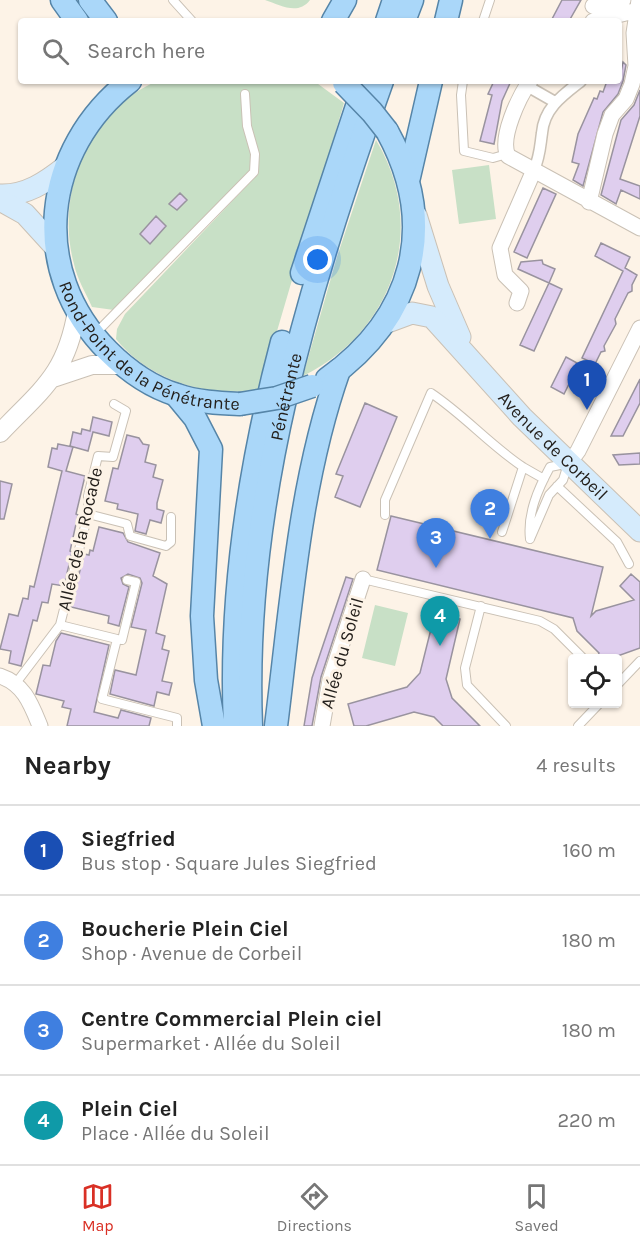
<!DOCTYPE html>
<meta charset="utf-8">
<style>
:root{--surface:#fff;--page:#f2f2f2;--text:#222;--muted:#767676;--line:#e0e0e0;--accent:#d93025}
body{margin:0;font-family:Karla,sans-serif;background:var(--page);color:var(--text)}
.controls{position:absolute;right:18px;bottom:18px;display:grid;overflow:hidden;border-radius:6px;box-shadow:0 2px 4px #0004}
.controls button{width:54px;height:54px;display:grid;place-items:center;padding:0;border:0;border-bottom:2px solid var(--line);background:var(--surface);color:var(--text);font:30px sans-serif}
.you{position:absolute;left:318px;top:260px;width:21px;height:21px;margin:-15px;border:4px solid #fff;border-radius:50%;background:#1a73e8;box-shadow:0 0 0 9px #1a73e833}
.badge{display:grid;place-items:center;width:39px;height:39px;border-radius:50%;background:var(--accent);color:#fff;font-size:20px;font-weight:700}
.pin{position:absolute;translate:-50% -50px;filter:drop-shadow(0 2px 3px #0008)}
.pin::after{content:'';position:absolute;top:32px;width:21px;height:18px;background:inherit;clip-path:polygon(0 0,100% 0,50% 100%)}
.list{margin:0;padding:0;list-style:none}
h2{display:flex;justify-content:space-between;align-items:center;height:78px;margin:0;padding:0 24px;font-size:26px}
h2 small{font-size:20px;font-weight:400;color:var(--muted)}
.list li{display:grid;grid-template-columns:39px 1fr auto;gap:18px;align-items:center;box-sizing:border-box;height:90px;padding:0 24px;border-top:2px solid var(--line)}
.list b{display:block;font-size:22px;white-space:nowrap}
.list p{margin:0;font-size:20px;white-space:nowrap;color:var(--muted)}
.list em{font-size:20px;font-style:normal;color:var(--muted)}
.icon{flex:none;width:33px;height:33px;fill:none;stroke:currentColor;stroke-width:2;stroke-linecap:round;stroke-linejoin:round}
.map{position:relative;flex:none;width:640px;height:726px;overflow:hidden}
.search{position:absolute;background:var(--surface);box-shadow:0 2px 4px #0004;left:18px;right:18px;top:18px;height:66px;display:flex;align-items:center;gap:15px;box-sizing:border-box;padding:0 21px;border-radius:6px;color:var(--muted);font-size:22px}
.sheet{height:438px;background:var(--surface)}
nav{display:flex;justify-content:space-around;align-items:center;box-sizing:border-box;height:84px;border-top:2px solid var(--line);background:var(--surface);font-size:16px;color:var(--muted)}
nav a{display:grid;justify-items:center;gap:3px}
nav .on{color:var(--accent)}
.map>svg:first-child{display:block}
.green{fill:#c8e0c6}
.building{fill:#dfceee;stroke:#99939f;stroke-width:1.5}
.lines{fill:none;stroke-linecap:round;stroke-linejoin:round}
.service-casing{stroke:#cac1b5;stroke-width:10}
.pedestrian-casing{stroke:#cac1b5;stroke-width:13}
.minor-casing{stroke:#cac1b5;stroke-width:17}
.tertiary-casing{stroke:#cac1b5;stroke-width:20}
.secondary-casing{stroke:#cac1b5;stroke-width:23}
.primary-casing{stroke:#5685a8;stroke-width:25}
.service{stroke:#fff;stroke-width:8}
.pedestrian{stroke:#fff;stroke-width:10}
.minor{stroke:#fff;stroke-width:15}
.tertiary{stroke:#fff;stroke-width:18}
.secondary{stroke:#d5ebfc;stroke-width:21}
.primary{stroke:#aad7f9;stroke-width:22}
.primary-bridge-casing{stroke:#5685a8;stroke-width:25;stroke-linecap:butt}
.primary-bridge{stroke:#aad7f9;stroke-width:22}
.labels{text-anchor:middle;stroke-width:6;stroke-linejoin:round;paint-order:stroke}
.street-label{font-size:18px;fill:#221e1a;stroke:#fdf3e7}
</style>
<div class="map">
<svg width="640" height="726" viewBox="0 0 640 726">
<rect width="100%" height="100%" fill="#fdf3e7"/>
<path class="green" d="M265,0H310C298,16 280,5 265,0Z
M156,81H314L344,103L260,389C208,399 149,380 116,339L117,329L125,314L257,175L259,156L248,116V90L242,91L252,166L246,175L114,310L92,307C86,293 77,279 74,264C59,211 76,145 117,106C128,96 143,88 156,81Z
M376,140C429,228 393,332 303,376L337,257Z
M489,165L496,219L459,224L452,170Z
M375,605L408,613L395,666L362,658Z"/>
<path class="building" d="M562,0H581L569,21H551Z
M623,62L626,65L623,81L618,94L603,112L583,186L573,180L579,164L572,162L578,134L594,98L597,99L600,91L603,92L607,81H619Z
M494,81H511L502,101L494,144L480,141L492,95L488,94Z
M640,90V116L620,179L640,186V199L621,190L616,204L601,195L621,120L634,105Z
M543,188L556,194L527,258L514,252Z
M180,193L187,200L177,210L169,204Z
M156,216L166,226L150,244L140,234Z
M601,243L630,257L625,268L637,275L632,285V291L628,293L615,319L616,324L604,346L605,351L601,352L595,364L582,358L623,271L595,256Z
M542,260L543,264L555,269L549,283L518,269L521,262Z
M549,283L562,289L534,351L520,345Z
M566,357L579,364L564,394L551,387Z
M640,379V403L623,436H611Z
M365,403L397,417L360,507L335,497L343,476L336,474Z
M93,417L112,422L109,436L93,432L88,451L70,446L73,432L81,434L82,429L90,431Z
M127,435L139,438L143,444L149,445L145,462L156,465L153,477L163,480L157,503V509L164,511L161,523L150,520L146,534L135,531L138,514L117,509L118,504L105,501L113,468L118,469Z
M58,444L73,447L66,471L85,476L76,514L78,515L70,551L72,552L64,586L52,584L48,603L42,602L37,621L33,620L21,666L9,663L11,651L0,649L9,614L18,616L23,598L28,599L30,586L34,587L62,471L48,467L52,448L57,449Z
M640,453V464L619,465L613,455Z
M0,481L12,484L4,519H0Z
M391,516L603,567L591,616L596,611L634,600L620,586L631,574L640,582V648L612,658H597L599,653L577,631L573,618L377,570Z
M99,527L123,533L128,542L160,553L153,576L167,584L156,633L165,636L162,649L169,651L162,681L172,683L169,695L157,692L154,706L110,694L115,670L136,675L146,630L131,627L142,583L140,578L128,574L121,578L123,584L129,587L119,626L108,623L109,616L71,607L84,554L89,555L90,550L93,551Z
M346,577L353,579L321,677L312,726H304L312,678Z
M435,613L460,619L446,679L452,698L480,726H443L434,717L414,712L366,726H354L348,704L407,687L420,673Z
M61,633L109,645L94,712L118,718L121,710L151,718L149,726H67L71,709L62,707L64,701L36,694L43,665L50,666L56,641Z"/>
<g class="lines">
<defs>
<path id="service" d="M173,0L192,21
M483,21L490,0
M463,81L461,95L464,151L493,158L507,154
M96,333L254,172L255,154L247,126L245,94
M523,467L544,479
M557,486L617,542L629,564
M88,514L127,524L130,536L166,546L171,542V517
M385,515V500L431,393C464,415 490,445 523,467L502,532
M530,539C527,514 538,489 550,467L565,464
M530,539L549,495L563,480L568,464
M363,579L540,621L554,629L583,658
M127,580L136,582L122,640L117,639L102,699L177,718V726
M481,606L465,668L467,685L506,726
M60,625L117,639
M16,683L60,625L88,514V496L98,456L113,457L126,411L114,404
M618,684L640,661
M578,726L599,704"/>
<path id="pedestrian" d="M527,86L555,102
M534,170C540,156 540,147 542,133C544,108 563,95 581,81"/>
<path id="minor" d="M593,6L623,0
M593,21L638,10
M530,81C519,97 499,138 508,156L640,228
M589,202L605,134L612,115L626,99L632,84L636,66L634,33L639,0
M517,303L521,291L505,275L500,248L534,170
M569,463L578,451L640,328
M0,676C24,684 31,704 40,726
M322,726L330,680L363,579"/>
<path id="tertiary" d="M53,378L92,365H122
M0,433C42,389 66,375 77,311"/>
<g id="secondary">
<path d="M0,195C26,196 46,182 65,167"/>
<path d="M0,200L25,214L56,248"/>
<path d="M416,215L438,286L460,337"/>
<path id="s1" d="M385,323L412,313L432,317L522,417L640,531"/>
</g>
<g id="primary">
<path d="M62,0L77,21"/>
<path d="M90,0L106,21"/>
<path d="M333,21L345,0"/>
<path d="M387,21L394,0"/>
<path d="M404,21L412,0"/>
<path d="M446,21L451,0"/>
<path id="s2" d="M130,81C42,149 28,271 108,351C127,370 151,387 177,395C197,402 218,403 240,404"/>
<path d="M409,177L431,81"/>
<path d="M302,273L365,82"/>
<path d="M327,379C414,317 439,225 387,131"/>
<path d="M176,395L195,418L211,449L202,616L206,680L214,726"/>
<path d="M235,726C229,596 249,467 282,342"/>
<path id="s3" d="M251,726C242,503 308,289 382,81"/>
<path d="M276,726C291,608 299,483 339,370"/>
</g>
</defs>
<use href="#service" class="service-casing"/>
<use href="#pedestrian" class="pedestrian-casing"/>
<use href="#minor" class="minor-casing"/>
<use href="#tertiary" class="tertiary-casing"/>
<use href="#secondary" class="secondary-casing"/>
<use href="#primary" class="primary-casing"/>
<use href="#service" class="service"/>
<use href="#pedestrian" class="pedestrian"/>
<use href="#minor" class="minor"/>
<use href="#tertiary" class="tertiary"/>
<use href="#secondary" class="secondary"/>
<use href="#primary" class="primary"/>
<defs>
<path id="primary-bridge" d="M344,83L372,112L387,131
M240,404L277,398L312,386"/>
</defs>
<use href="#primary-bridge" class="primary-bridge-casing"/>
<use href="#primary-bridge" class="primary-bridge"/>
</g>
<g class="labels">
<g class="street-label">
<text dy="6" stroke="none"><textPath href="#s2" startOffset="340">Rond-Point de la Pénétrante</textPath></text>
<text dy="6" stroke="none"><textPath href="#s3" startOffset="332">Pénétrante</textPath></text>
<text dy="6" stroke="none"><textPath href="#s1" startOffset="226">Avenue de Corbeil</textPath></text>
<text transform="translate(80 539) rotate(-77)" y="6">Allée de la Rocade</text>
<text transform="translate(342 653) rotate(-74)" y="6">Allée du Soleil</text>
</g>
</g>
</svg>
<div class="controls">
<button><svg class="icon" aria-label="locate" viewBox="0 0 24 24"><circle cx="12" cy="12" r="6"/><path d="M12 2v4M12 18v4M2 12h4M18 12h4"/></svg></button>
</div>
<div class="you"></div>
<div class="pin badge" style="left:587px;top:410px;background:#1a4fb4">1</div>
<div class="pin badge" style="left:490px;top:539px;background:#3f7fe0">2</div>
<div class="pin badge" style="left:436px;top:568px;background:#3f7fe0">3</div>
<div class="pin badge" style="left:440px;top:646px;background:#0f9aa8">4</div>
<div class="search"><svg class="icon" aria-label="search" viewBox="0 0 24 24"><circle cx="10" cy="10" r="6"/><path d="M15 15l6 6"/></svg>Search here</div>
</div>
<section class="sheet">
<h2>Nearby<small>4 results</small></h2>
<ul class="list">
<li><span class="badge" style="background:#1a4fb4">1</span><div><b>Siegfried</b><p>Bus stop · Square Jules Siegfried</p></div><em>160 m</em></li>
<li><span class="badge" style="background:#3f7fe0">2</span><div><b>Boucherie Plein Ciel</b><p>Shop · Avenue de Corbeil</p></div><em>180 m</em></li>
<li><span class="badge" style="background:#3f7fe0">3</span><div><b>Centre Commercial Plein ciel</b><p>Supermarket · Allée du Soleil</p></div><em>180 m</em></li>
<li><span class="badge" style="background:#0f9aa8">4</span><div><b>Plein Ciel</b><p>Place · Allée du Soleil</p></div><em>220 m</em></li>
</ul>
</section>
<nav>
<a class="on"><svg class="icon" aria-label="map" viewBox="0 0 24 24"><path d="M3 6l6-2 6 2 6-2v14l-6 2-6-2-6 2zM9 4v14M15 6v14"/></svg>Map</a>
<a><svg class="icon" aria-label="directions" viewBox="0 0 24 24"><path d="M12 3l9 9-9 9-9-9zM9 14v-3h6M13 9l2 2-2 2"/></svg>Directions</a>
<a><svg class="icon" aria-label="saved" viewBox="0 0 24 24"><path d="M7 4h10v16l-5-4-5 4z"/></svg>Saved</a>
</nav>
